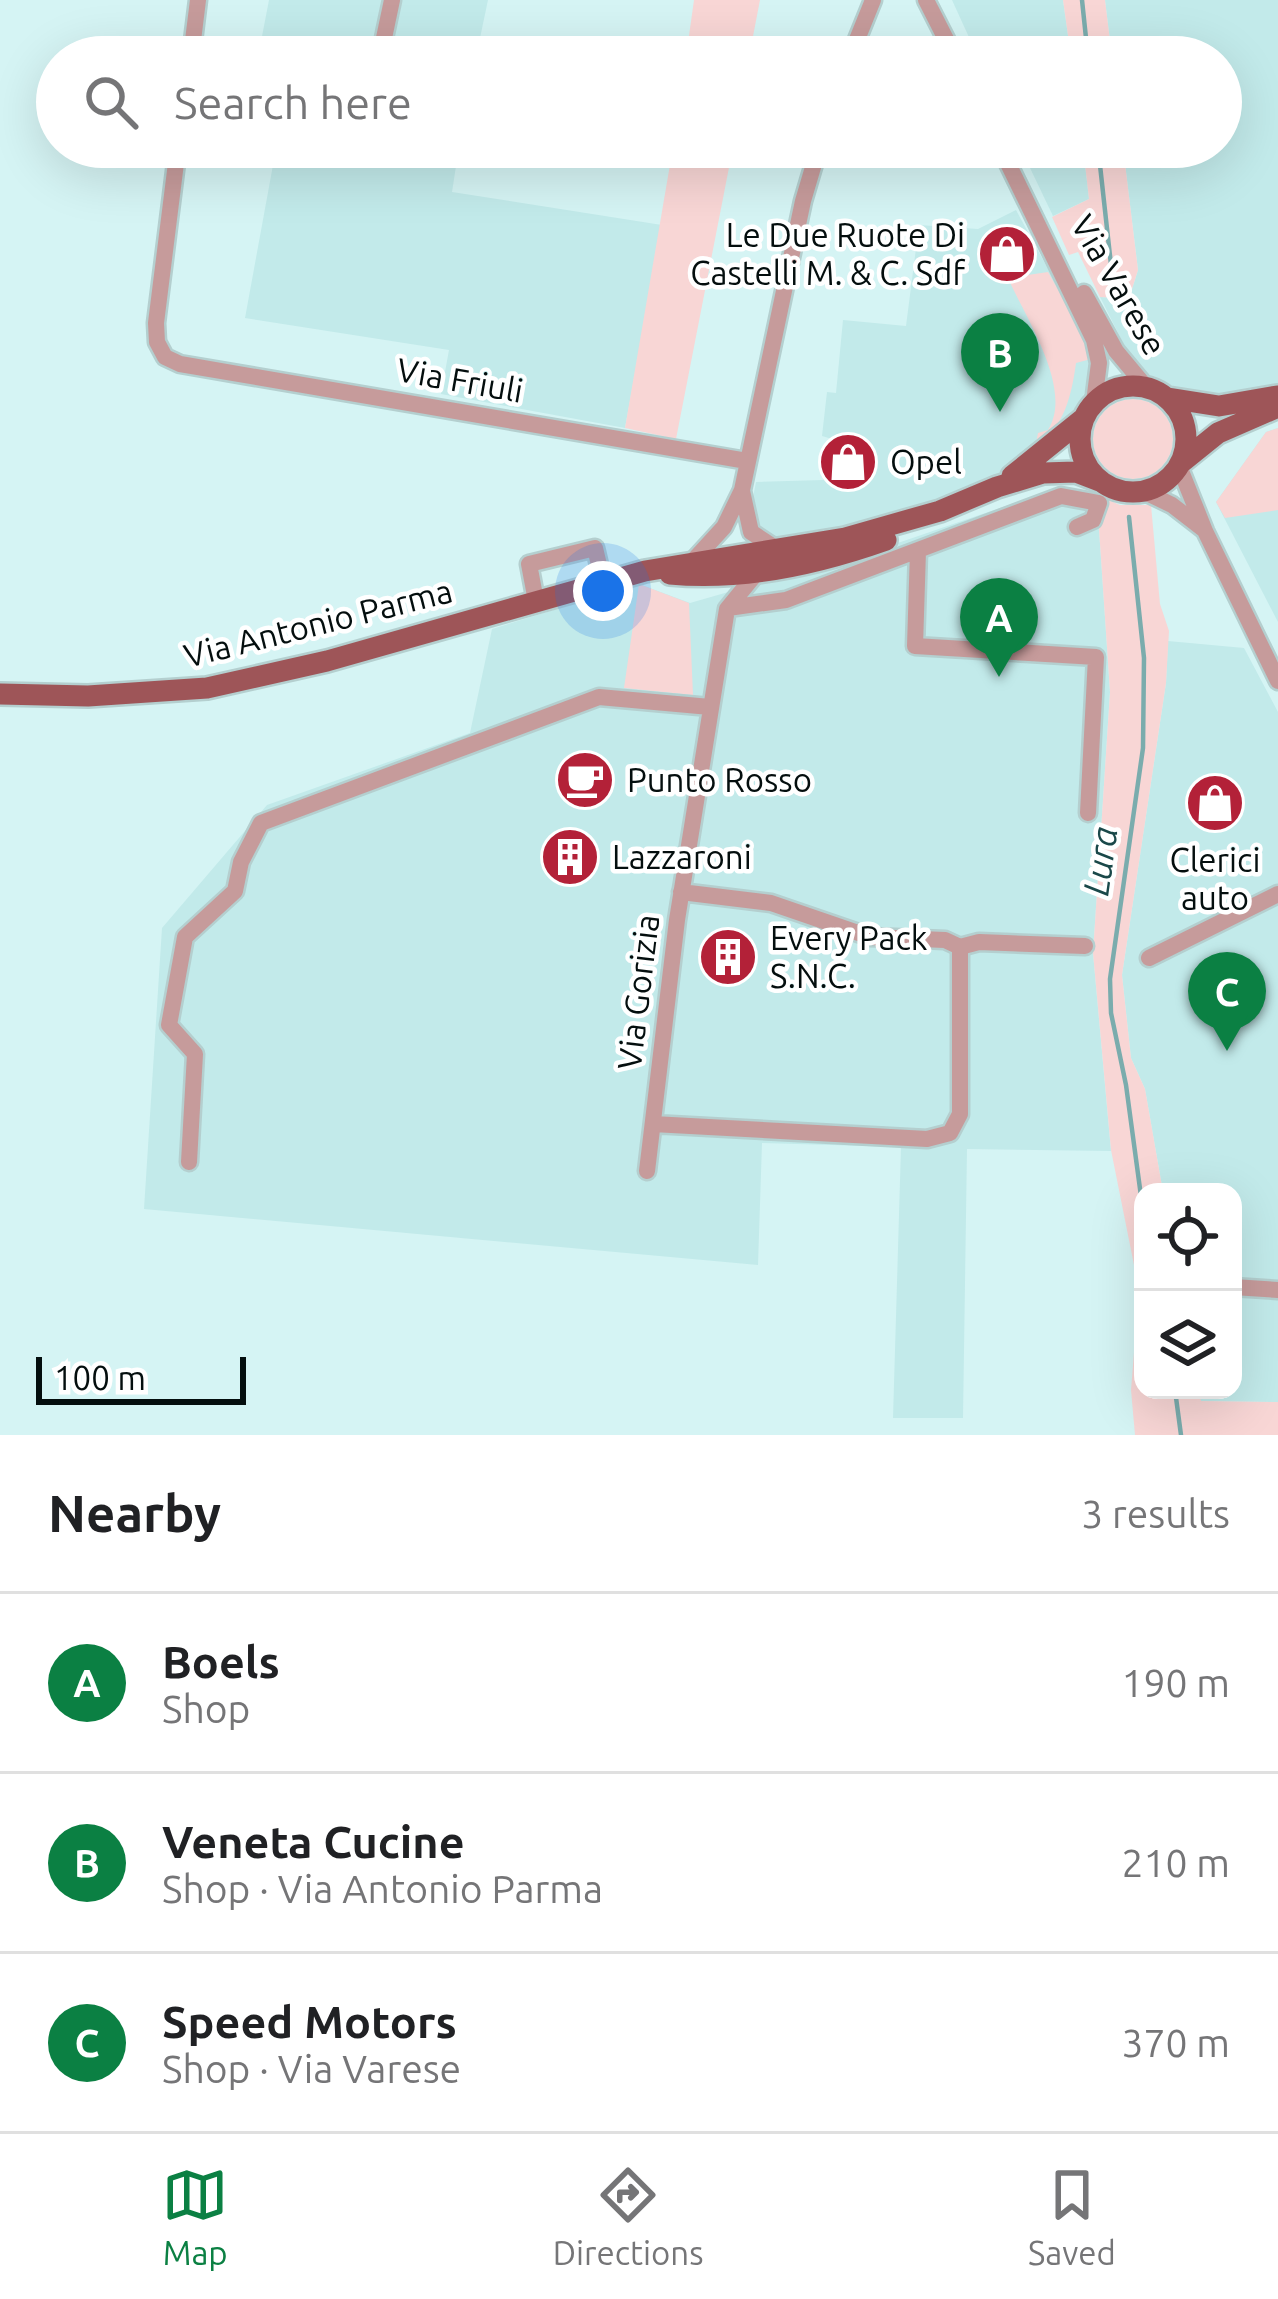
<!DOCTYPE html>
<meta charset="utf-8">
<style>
:root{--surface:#fff;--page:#f2f2f2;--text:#202124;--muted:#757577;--line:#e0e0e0;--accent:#0b8043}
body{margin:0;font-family:Ubuntu,sans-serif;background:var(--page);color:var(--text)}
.controls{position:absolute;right:36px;bottom:36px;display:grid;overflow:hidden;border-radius:24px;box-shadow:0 12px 48px #0002}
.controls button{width:108px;height:108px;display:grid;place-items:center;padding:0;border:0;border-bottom:3px solid var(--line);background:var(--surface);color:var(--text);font:60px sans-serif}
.scale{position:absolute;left:36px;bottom:30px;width:210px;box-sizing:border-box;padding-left:12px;border:6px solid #040e0e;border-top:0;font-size:33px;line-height:42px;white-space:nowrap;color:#040e0e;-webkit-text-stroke:9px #fff;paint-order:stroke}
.you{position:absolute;left:603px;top:591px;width:42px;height:42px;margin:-30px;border:9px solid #fff;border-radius:50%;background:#1a73e8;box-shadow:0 0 0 18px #1a73e833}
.badge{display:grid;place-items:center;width:78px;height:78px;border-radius:50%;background:var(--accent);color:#fff;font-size:39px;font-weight:700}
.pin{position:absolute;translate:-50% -99px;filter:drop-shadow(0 3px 6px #0008)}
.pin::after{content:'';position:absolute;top:63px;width:42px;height:36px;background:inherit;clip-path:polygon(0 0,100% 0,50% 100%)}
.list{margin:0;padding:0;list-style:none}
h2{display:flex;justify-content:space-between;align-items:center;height:156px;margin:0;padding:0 48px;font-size:51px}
h2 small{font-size:39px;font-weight:400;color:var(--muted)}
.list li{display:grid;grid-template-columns:78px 1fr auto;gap:36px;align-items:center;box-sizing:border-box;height:180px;padding:0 48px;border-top:3px solid var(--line)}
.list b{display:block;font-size:45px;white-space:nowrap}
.list p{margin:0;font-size:39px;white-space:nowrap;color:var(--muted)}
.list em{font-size:39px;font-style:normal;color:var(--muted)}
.icon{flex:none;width:66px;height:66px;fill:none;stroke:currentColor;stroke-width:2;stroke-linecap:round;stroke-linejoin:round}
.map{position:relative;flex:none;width:1278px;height:1435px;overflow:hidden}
.search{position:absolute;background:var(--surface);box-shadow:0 12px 48px #0002;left:36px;right:36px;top:36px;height:132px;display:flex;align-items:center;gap:30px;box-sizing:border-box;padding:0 42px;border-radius:66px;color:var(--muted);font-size:45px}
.sheet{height:696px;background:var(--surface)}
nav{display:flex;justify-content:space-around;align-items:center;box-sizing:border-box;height:168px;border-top:3px solid var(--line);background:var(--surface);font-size:33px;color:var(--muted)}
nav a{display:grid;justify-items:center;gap:6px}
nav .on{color:var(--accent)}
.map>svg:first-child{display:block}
.built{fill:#c2eaea}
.green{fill:#f8d6d5}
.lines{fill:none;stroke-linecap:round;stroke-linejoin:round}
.stream{stroke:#7aacad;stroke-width:4.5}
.minor-casing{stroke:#b4cfcf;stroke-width:21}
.major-casing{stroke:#b4cfcf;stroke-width:26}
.minor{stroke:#c69b9b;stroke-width:16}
.major{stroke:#9e5558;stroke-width:21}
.labels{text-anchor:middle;stroke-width:9;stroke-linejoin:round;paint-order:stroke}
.poi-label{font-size:33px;fill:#040e0e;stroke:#fff;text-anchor:start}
.street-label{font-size:33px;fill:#040e0e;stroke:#fff}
.water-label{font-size:36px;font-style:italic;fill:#1a4849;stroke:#fff}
</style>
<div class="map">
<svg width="1278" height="1435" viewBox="0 0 1278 1435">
<rect width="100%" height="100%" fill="#d5f4f4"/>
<path class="built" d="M269,0H488L476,57H258Z
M952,0H1063L1071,57H978Z
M1105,0H1278V389L1239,399L1184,394L1135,367L1100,297L1117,298L1132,289L1138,270L1123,147H1221V57H1112Z
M241,147H459L452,192L662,225L625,428L441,394L449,350L245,318L273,165L239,155Z
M1020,147H1083L1089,199L1053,216Z
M1016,210L1085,337L1091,359L1090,382L1068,426L1045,446L995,478L883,523L784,541L766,537L754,520L751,507L756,482L823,480L832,439L822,436L827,392L836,393L843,320L906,326L919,225L978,229Z
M1278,428V622L1216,502L1266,432Z
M1058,488L1104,498L1099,529L1110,692L1093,953L1111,1151L967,1149L963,1418H893L901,1147L762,1143L758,1265L144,1209L162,928L267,805L470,733L492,629L639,584L690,603L895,544Z
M1168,641L1244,648L1278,712V1402L1200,1401L1198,1390H1233V1192H1163L1145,1089L1131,1058L1122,975L1166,683Z"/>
<path class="green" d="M694,0H760L749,57H686Z
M1063,0H1105L1112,57H1071Z
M673,147H733L676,439L625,428Z
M1083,147H1123L1138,270L1132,289L1117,298L1100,297L1078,252L1069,255L1052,217L1089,199Z
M1048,272L1085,337L1091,359L1076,363C1072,392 1065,429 1036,443L1038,433L1048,430C1074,389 1025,317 1008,278Z
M1093 439a40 40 0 1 1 80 0a40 40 0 1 1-80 0Z
M1278,428V510L1225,518L1216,502L1266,432Z
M1104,498L1120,505H1151L1160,604L1169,631L1166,683L1122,975L1131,1058L1145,1089L1163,1192H1143V1390H1198L1201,1401L1278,1402V1435H1135L1131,1390L1139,1290L1111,1150L1093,953L1110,692L1099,529Z
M639,584L689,603L693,695L624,688Z"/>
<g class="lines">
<path class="stream" d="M1082,0L1088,57
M1098,147L1114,292
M1129,517L1144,658L1143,748L1110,979L1111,1013L1126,1085L1143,1211
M1175,1390L1181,1435"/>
<defs>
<path id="minor" d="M926,0L955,57
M191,57L198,0
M380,57L392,0
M850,57L873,0
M178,147L156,323L157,342L165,357L180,364L747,461
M1000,147L1094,340L1099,363L1094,402
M1084,293L1116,351L1146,387
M1179,466L1205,531L1278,681
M742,491L751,532L778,550
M1143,491L1172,505L1203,529
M918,551L915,646L1096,657L1088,813
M692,562L724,527L742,490L803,201L819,147
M536,601L529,564L595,548L603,582
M728,608L786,600L1061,496L1099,503L1093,520L1077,527
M681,892L771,903L870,937L945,940L960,947
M960,947L979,942L1085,946
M1149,958L1278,894
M653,1124L927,1139L950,1133L960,1114V947
M189,1162L195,1054L169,1025L185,937L235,891L241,862L261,823L599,697L710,707
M647,1171L677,920L727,609L759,570
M1233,1287L1278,1290"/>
<path id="major" d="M1080 439a53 53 0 1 1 106 0a53 53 0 1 1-106 0Z
M1168,398L1219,406L1277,396
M1182,462L1218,433L1278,407
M1012,476L1084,418
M670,574C741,581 818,564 886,540
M0,694L88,696L207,688L327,661L645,571L845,538L940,511L997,487L1043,473L1076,472L1102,482"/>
</defs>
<use href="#minor" class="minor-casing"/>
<use href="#major" class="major-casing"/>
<use href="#minor" class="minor"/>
<use href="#major" class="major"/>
</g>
<defs>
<symbol id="shop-disc" viewBox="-11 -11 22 22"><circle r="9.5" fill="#b32138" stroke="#fff"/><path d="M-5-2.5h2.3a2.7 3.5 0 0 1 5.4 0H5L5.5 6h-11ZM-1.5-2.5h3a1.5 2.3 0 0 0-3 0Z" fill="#fff"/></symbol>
<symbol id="cafe-disc" viewBox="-11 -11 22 22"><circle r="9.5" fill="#b32138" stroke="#fff"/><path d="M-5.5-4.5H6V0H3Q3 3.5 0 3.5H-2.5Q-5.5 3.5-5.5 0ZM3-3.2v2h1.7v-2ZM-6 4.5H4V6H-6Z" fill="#fff"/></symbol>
<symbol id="building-disc" viewBox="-11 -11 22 22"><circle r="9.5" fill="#b32138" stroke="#fff"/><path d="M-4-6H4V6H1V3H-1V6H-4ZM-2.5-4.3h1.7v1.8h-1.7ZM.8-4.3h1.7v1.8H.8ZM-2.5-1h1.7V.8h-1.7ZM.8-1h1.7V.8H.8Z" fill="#fff"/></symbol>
</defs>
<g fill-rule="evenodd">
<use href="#shop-disc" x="974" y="221" width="66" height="66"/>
<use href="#shop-disc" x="815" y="429" width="66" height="66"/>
<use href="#cafe-disc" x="552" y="747" width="66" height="66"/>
<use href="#shop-disc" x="1182" y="770" width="66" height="66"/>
<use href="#building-disc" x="537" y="824" width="66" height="66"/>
<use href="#building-disc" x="695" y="924" width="66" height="66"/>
</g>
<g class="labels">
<g class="poi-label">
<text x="965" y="247" text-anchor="end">Le Due Ruote Di<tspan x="965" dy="38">Castelli M. &amp; C. Sdf</tspan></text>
<text x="890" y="474">Opel</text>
<text x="627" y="792">Punto Rosso</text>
<text x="612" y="869">Lazzaroni</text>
<text x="1215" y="872" text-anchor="middle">Clerici<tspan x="1215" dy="38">auto</tspan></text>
<text x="770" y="950">Every Pack<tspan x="770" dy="38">S.N.C.</tspan></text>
</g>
<g class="street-label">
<text transform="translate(1119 285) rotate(60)" y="12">Via Varese</text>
<text transform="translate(460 380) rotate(10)" y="12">Via Friuli</text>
<text transform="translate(318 623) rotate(-14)" y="12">Via Antonio Parma</text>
<text transform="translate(638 992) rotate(-83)" y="12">Via Gorizia</text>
</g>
<g class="water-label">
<text transform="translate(1100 861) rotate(-82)" y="13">Lura</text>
</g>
</g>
</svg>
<div class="controls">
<button><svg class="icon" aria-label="locate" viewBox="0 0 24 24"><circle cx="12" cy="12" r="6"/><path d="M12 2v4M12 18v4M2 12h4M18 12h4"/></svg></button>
<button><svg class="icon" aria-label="layers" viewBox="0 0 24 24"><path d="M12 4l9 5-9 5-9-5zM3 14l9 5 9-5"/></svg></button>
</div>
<div class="scale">100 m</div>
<div class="you"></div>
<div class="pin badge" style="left:999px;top:677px">A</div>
<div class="pin badge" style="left:1000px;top:412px">B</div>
<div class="pin badge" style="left:1227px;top:1051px">C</div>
<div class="search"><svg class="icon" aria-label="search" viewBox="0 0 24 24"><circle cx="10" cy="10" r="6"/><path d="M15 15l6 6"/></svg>Search here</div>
</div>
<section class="sheet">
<h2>Nearby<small>3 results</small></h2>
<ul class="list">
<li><span class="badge">A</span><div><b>Boels</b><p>Shop</p></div><em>190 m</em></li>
<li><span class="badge">B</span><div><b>Veneta Cucine</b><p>Shop · Via Antonio Parma</p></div><em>210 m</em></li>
<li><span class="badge">C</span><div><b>Speed Motors</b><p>Shop · Via Varese</p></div><em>370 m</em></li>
</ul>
</section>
<nav>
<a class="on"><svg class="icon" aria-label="map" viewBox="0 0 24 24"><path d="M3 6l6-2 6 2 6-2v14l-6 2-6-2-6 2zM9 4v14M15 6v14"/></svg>Map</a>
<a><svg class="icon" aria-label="directions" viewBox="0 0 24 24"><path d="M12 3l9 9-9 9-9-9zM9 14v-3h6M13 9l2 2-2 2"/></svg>Directions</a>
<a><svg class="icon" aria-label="saved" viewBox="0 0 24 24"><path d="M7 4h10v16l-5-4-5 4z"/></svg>Saved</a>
</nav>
